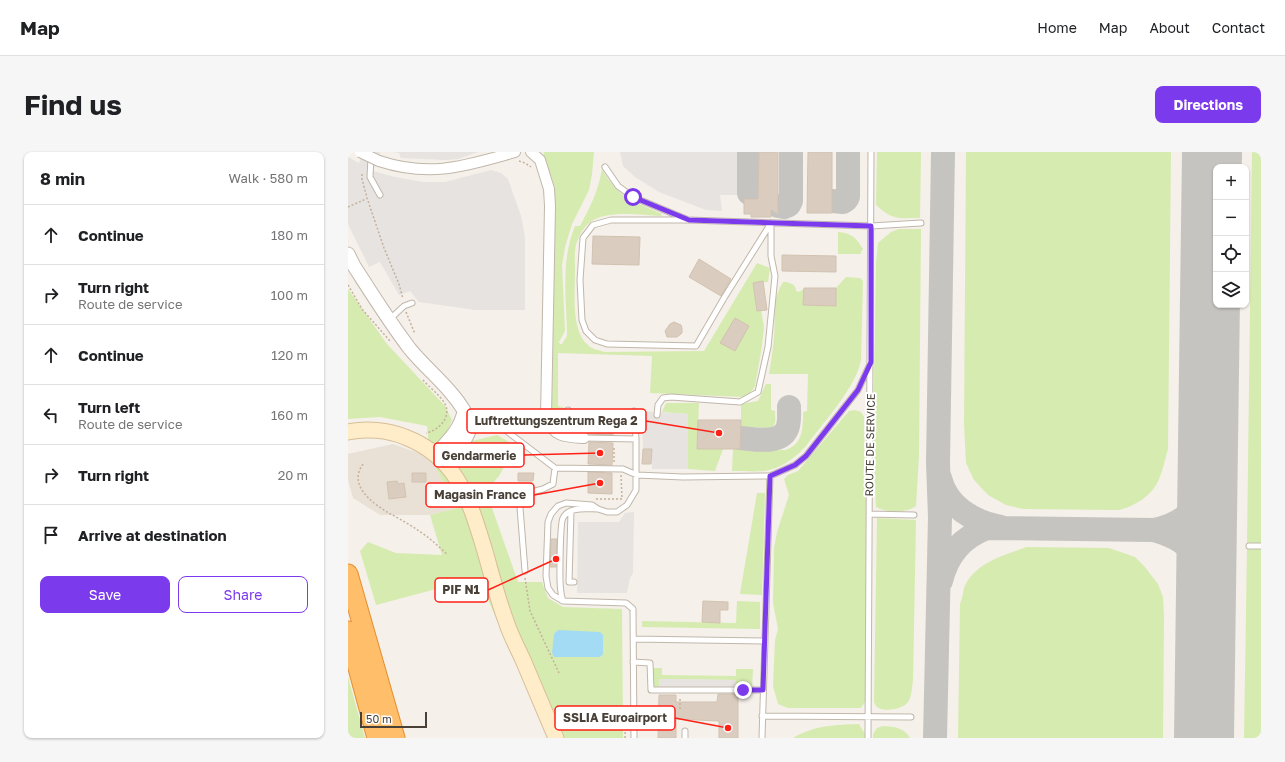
<!DOCTYPE html>
<meta charset="utf-8">
<style>
:root{--surface:#fff;--page:#f6f6f6;--text:#202124;--muted:#757577;--line:#e0e0e0;--accent:#7c3aed}
body{margin:0;font-family:"Golos Text",sans-serif;background:var(--page);color:var(--text)}
.controls{position:absolute;right:12px;top:12px;display:grid;overflow:hidden;border-radius:8px;box-shadow:0 1px 3px #0004}
.controls button{width:36px;height:36px;display:grid;place-items:center;padding:0;border:0;border-bottom:1px solid var(--line);background:var(--surface);color:var(--text);font:20px sans-serif}
.scale{position:absolute;left:12px;bottom:10px;width:67px;box-sizing:border-box;padding-left:4px;border:2px solid #494037;border-top:0;font-size:11px;line-height:14px;white-space:nowrap;color:#494037;-webkit-text-stroke:3px #fff;paint-order:stroke}
.stop{position:absolute;width:12px;height:12px;margin:-9px;border:3px solid #7c3aed;border-radius:50%;background:#fff}
.stop.end{background:#7c3aed;border-color:#fff;box-shadow:0 1px 4px #0008}
.list{margin:0;padding:0;list-style:none}
h2{display:flex;justify-content:space-between;align-items:center;height:52px;margin:0;padding:0 16px;font-size:17px}
h2 small{font-size:13px;font-weight:400;color:var(--muted)}
.list li{display:grid;grid-template-columns:26px 1fr auto;gap:12px;align-items:center;box-sizing:border-box;height:60px;padding:0 16px;border-top:1px solid var(--line)}
.list b{display:block;font-size:15px;white-space:nowrap}
.list p{margin:0;font-size:13px;white-space:nowrap;color:var(--muted)}
.list em{font-size:13px;font-style:normal;color:var(--muted)}
.actions{display:flex;gap:8px;padding:12px 16px}
.actions a{flex:1;padding:9px 0;border:1px solid var(--accent);border-radius:8px;text-align:center;font-size:14px;color:var(--accent)}
.actions .main{background:var(--accent);color:#fff}
.icon{flex:none;width:22px;height:22px;fill:none;stroke:currentColor;stroke-width:2;stroke-linecap:round;stroke-linejoin:round}
.map{position:relative;flex:none;width:913px;height:586px;overflow:hidden;border-radius:8px}
header{display:flex;align-items:center;gap:24px;box-sizing:border-box;height:56px;padding:0 20px;background:var(--surface);border-bottom:1px solid var(--line)}
header strong{font-size:19px}
nav{display:flex;gap:22px;margin-inline-start:auto;font-size:14px}
.intro{display:flex;align-items:center;justify-content:space-between;box-sizing:border-box;height:96px;padding:0 24px}
h1{margin:0;font-size:28px}
.button{padding:10px 18px;border-radius:8px;background:var(--accent);color:#fff;font-size:14px;font-weight:700}
main{display:flex;gap:24px;padding:0 24px}
aside{flex:1;background:var(--surface);border-radius:8px;box-shadow:0 1px 3px #0004}
.map>svg:first-child{display:block}
.residential{fill:#e9e1d6}
.green{fill:#d6ebb0}
.parking{fill:#e6e3e0}
.water{fill:#a3dbf4}
.lines{fill:none;stroke-linecap:round;stroke-linejoin:round}
.taxiway{stroke:#c6c4c0;stroke-width:24}
.runway{stroke:#c6c4c0;stroke-width:60}
.building{fill:#dacdc0;stroke:#d2c2b0}
.service-casing{stroke:#c1b7ab;stroke-width:7}
.minor-casing{stroke:#c1b7ab;stroke-width:12}
.tertiary-casing{stroke:#c1b7ab;stroke-width:15}
.secondary-casing{stroke:#d7bf97;stroke-width:17}
.motorway-casing{stroke:#e59133;stroke-width:21}
.path{stroke:#c4b19b;stroke-width:1.5;stroke-dasharray:2 2;stroke-linecap:butt}
.service{stroke:#fff;stroke-width:5}
.minor{stroke:#fff;stroke-width:10}
.tertiary{stroke:#fff;stroke-width:13}
.secondary{stroke:#ffecc9;stroke-width:15}
.motorway{stroke:#ffbe6a;stroke-width:19}
.minor-bridge-casing{stroke:#c1b7ab;stroke-width:12;stroke-linecap:butt}
.minor-bridge{stroke:#fff;stroke-width:10}
.route{stroke:#7c3aed;stroke-width:5}
.labels{text-anchor:middle;stroke-width:4;stroke-linejoin:round;paint-order:stroke}
.street-label{font-size:11px;fill:#494037;stroke:#fff}
.leader{fill:none;stroke:#ff2116;stroke-width:1.5}
.callout-dot{fill:#ff2116;stroke:#fff;stroke-width:1.5}
.callout{fill:#fff;stroke:#ff2116;stroke-width:1.5}
.callout-label{font-size:12px;text-anchor:middle;font-weight:bold;fill:#494037}
</style>
<header>
<strong>Map</strong>
<nav><a>Home</a><a>Map</a><a>About</a><a>Contact</a></nav>
</header>
<div class="intro"><h1>Find us</h1><a class="button">Directions</a></div>
<main>
<aside>
<h2>8 min<small>Walk · 580 m</small></h2>
<ul class="list">
<li><svg class="icon" aria-label="ahead" viewBox="0 0 24 24"><path d="M12 20V5M6 11l6-6 6 6"/></svg><div><b>Continue</b></div><em>180 m</em></li>
<li><svg class="icon" aria-label="right" viewBox="0 0 24 24"><path d="M7 20v-9h11M14 6l5 5-5 5"/></svg><div><b>Turn right</b><p>Route de service</p></div><em>100 m</em></li>
<li><svg class="icon" aria-label="ahead" viewBox="0 0 24 24"><path d="M12 20V5M6 11l6-6 6 6"/></svg><div><b>Continue</b></div><em>120 m</em></li>
<li><svg class="icon" aria-label="left" viewBox="0 0 24 24"><path d="M17 20v-9H6M10 6l-5 5 5 5"/></svg><div><b>Turn left</b><p>Route de service</p></div><em>160 m</em></li>
<li><svg class="icon" aria-label="right" viewBox="0 0 24 24"><path d="M7 20v-9h11M14 6l5 5-5 5"/></svg><div><b>Turn right</b></div><em>20 m</em></li>
<li><svg class="icon" aria-label="arrive" viewBox="0 0 24 24"><path d="M6 21V4h12l-3 4 3 4H6"/></svg><div><b>Arrive at destination</b></div></li>
</ul>
<div class="actions"><a class="main">Save</a><a>Share</a></div>
</aside>
<div class="map">
<svg width="913" height="586" viewBox="0 0 913 586">
<rect width="100%" height="100%" fill="#f5f0e9"/>
<path class="residential" d="M45,292L82,305L109,356L82,363H32L5,346L0,328V302Z"/>
<path class="green" d="M196,0H246L244,22L241,38L224,72L217,95L214,114L217,179L211,190L212,192H214L219,184V179C218,143 213,108 227,74H232C243,53 250,40 254,17C270,46 285,49 314,62L313,64C292,63 256,57 240,72C234,77 230,86 228,93C226,101 227,110 227,118C227,138 223,176 238,191C243,197 249,198 257,200L356,199L409,111L422,116L420,130L405,131L409,159L413,158L416,175L414,194L407,234C404,240 400,243 394,245L302,241L304,204L210,201V254L217,256L216,258L204,257L207,36L204,26L195,7Z
M529,0H573L572,66C550,66 546,69 528,53Z
M618,0H823L820,297C817,307 815,318 811,327C805,343 786,355 770,358L675,357L658,353L640,343L626,328L618,311L616,272Z
M904,0H913V391H899Z
M551,77H573L571,303L568,354C559,361 539,361 528,355L525,289L528,111L530,91L543,80Z
M490,80C504,81 508,86 515,97L513,100V102H490Z
M498,125L512,126L515,129L513,207C510,233 474,272 458,294C447,306 432,317 416,319C406,320 394,319 384,319L385,297L437,298C455,293 455,276 455,260L459,259L460,222H421C423,210 425,197 426,185C428,164 423,149 435,130H439L446,133L449,140L453,139L456,136L455,153L488,154V136Z
M0,137L39,192L97,254L104,268L97,284L115,307L124,289L149,283L168,294L151,324L138,339L170,430H194L200,446L215,455L274,457L275,586H201L134,434L107,432L28,453L12,399L20,390L48,401L94,403L82,363L109,356L82,305L79,274L32,265L0,267Z
M418,232H423V258L427,259C427,265 429,273 423,276L393,275V252L410,249Z
M318,251H351L349,296L375,297L367,319L340,317V262L314,260Z
M507,258L513,260L516,265L517,318L519,322V406L517,550L513,556H440L430,552L425,534L427,488L430,477L425,451L426,396L429,380L441,343L436,327L440,323L450,319L501,259Z
M409,341H417L414,443L392,442Z
M529,366L568,368L565,528C564,535 564,544 560,550C555,557 540,559 533,557C529,556 527,553 526,550Z
M678,395L761,396L787,405L796,414L810,432L815,445L816,464L815,586H610L612,452C614,447 615,441 616,436C626,411 655,404 678,395Z
M899,396L913,397V586H896Z
M389,449L412,450V477L294,475V469L388,471Z
M305,516H314V523L388,524V517H405L404,536H388V528L312,527L311,535H305Z
M0,525L17,586H0Z
M511,572L517,582V586H445C467,573 487,573 511,572Z
M535,574C546,575 556,575 562,586H525V582L529,576Z"/>
<path class="parking" d="M15,0H32L25,19L47,25L75,30H97L143,18L153,21L160,27L173,64L177,85V158H127L71,150L62,139L51,143L32,110L21,115L0,72V5L11,11Z
M45,0H130L110,7L98,8L53,6L51,1Z
M272,0H391V43H372L374,59L358,58L311,40L287,25L275,14Z
M294,259L340,262V317H304V297H295Z
M286,360L285,421L282,426L279,441H229L230,370H271L277,361Z
M311,527L388,528V538L311,537Z"/>
<path class="water" d="M210,478L252,480L255,483V502L252,505H206L204,501L206,482Z"/>
<g class="lines">
<path class="taxiway" d="M401,41V0
M484,49L495,50L498,48L500,45V0
M430,54L436,55L441,53L443,49V0
M392,286C406,287 432,293 439,277C442,270 441,262 441,255
M592,326C599,355 626,370 653,375
M805,378C843,388 850,403 858,439
M593,429C599,404 614,385 639,376L805,378C840,372 852,353 860,320
M587,586L592,365L590,311L595,0"/>
<path class="runway" d="M856,586L864,0"/>
</g>
<path class="building" d="M411,0H430V62L423,58V65H403V62H396V47H410Z
M460,0H484V61H459Z
M245,84L292,85L291,113L244,112Z
M434,103L488,104V120L434,119Z
M351,107L383,127L373,144L341,125Z
M415,129L419,158L409,159L405,131Z
M456,136H488V154L455,153Z
M387,166L401,174L387,199L372,191Z
M326,170L333,173L334,176V181L329,185H319L317,179L322,172Z
M241,258H265V283L241,282Z
M350,268H393L392,297H349Z
M241,290L265,291L264,313L240,312Z
M295,297H304L303,312H294Z
M240,320L264,321V342L240,341Z
M64,321H78V330H64Z
M170,321H186L185,329H170Z
M49,329L50,332L56,331L58,345L41,347L39,330Z
M203,387H209L208,415H202Z
M355,449L380,450V458H372V471L354,470Z
M370,542H390V586H371V569L328,567V586H310L311,543H328V550H369Z"/>
<g class="lines">
<defs>
<path id="service" d="M23,5L22,25L32,43
M257,15L270,34L285,45L338,67
M423,71L376,146L348,194L259,192L247,188L238,179L234,168L232,128L235,86L245,73L263,68H341L523,74L573,71
M42,167L56,154L64,151
M286,259L288,287
M121,261L148,271L207,316L275,317L289,323L335,325L422,324L447,313L458,304L510,238L522,212
M309,263L310,253L315,246L323,245L392,250L410,240L420,195L427,124L423,104V72
M219,285L220,258
M236,286L288,287V338L279,353L269,360H259L250,357L244,353L218,351L210,354L203,362L200,370L198,424L200,436L205,443L215,449L278,451L285,457L286,586
M223,359L221,430H226
M521,362L566,363
M901,394H913
M177,419L171,343L195,337L205,332L207,316
M215,449C214,446 213,443 213,440C211,432 212,371 215,366C221,354 239,357 250,357
M285,487L417,489
M285,510L302,511L303,538H415
M414,564L563,565
M337,586V579
M414,586L422,324
M520,586L523,0"/>
<path id="minor" d="M183,0L192,8L201,37L202,54L198,265C205,285 217,285 236,286
M31,9C83,26 117,14 167,0"/>
<path id="tertiary" d="M0,102L6,114C24,142 42,171 62,197C75,213 91,226 104,242C110,249 121,264 122,273C123,284 105,303 98,311
M88,302C100,289 112,278 116,260"/>
<path id="secondary" d="M0,280C18,276 40,278 57,285C109,305 121,347 136,396C143,420 149,445 158,469C162,482 169,495 175,508C186,534 197,560 208,586"/>
<path id="motorway" d="M0,422L47,586
M0,479L29,586"/>
</defs>
<use href="#service" class="service-casing"/>
<use href="#minor" class="minor-casing"/>
<use href="#tertiary" class="tertiary-casing"/>
<use href="#secondary" class="secondary-casing"/>
<use href="#motorway" class="motorway-casing"/>
<path class="path" d="M171,9L177,11L183,15
M14,22V27L19,46L36,96L51,132L55,147
M0,55L18,47
M0,133L14,157L42,189
M58,160L67,182
M75,228C82,236 92,243 97,252C104,265 90,279 78,281
M266,310V294
M15,312C0,333 23,350 39,360C50,366 61,372 71,379C82,386 91,395 100,403
M248,347H274L273,323
M177,426L182,459L211,521
M332,557V545
M277,586L278,558"/>
<use href="#service" class="service"/>
<use href="#minor" class="minor"/>
<use href="#tertiary" class="tertiary"/>
<use href="#secondary" class="secondary"/>
<use href="#motorway" class="motorway"/>
<defs>
<path id="minor-bridge" d="M12,0L31,9"/>
</defs>
<use href="#minor-bridge" class="minor-bridge-casing"/>
<use href="#minor-bridge" class="minor-bridge"/>
</g>
<g class="lines">
<path class="route" d="M285,45L341,68L523,74V210L510,238L458,304L447,313L422,324L415,538H395"/>
</g>
<g class="labels">
<g class="street-label">
<text transform="translate(522 293) rotate(-89)" y="4">ROUTE DE SERVICE</text>
</g>
</g>
<path class="leader" d="M371 281L298 269M252 301L176 303M252 331L186 343M208 407L140 438M380 576L327 566"/>
<g class="callout-dot">
<circle cx="371" cy="281" r="4"/>
<circle cx="252" cy="301" r="4"/>
<circle cx="252" cy="331" r="4"/>
<circle cx="208" cy="407" r="4"/>
<circle cx="380" cy="576" r="4"/>
</g>
<g class="callout">
<rect x="119" y="257" width="179" height="24" rx="4"/>
<rect x="86" y="291" width="90" height="24" rx="4"/>
<rect x="78" y="331" width="108" height="24" rx="4"/>
<rect x="87" y="426" width="53" height="24" rx="4"/>
<rect x="207" y="554" width="120" height="24" rx="4"/>
</g>
<g class="callout-label">
<text x="208" y="273">Luftrettungszentrum Rega 2</text>
<text x="131" y="308">Gendarmerie</text>
<text x="132" y="347">Magasin France</text>
<text x="113" y="442">PIF N1</text>
<text x="267" y="570">SSLIA Euroairport</text>
</g>
</svg>
<div class="controls">
<button>+</button>
<button>−</button>
<button><svg class="icon" aria-label="locate" viewBox="0 0 24 24"><circle cx="12" cy="12" r="6"/><path d="M12 2v4M12 18v4M2 12h4M18 12h4"/></svg></button>
<button><svg class="icon" aria-label="layers" viewBox="0 0 24 24"><path d="M12 4l9 5-9 5-9-5zM3 14l9 5 9-5"/></svg></button>
</div>
<div class="scale">50 m</div>
<div class="stop" style="left:285px;top:45px"></div>
<div class="stop end" style="left:395px;top:538px"></div>
</div>
</main>
